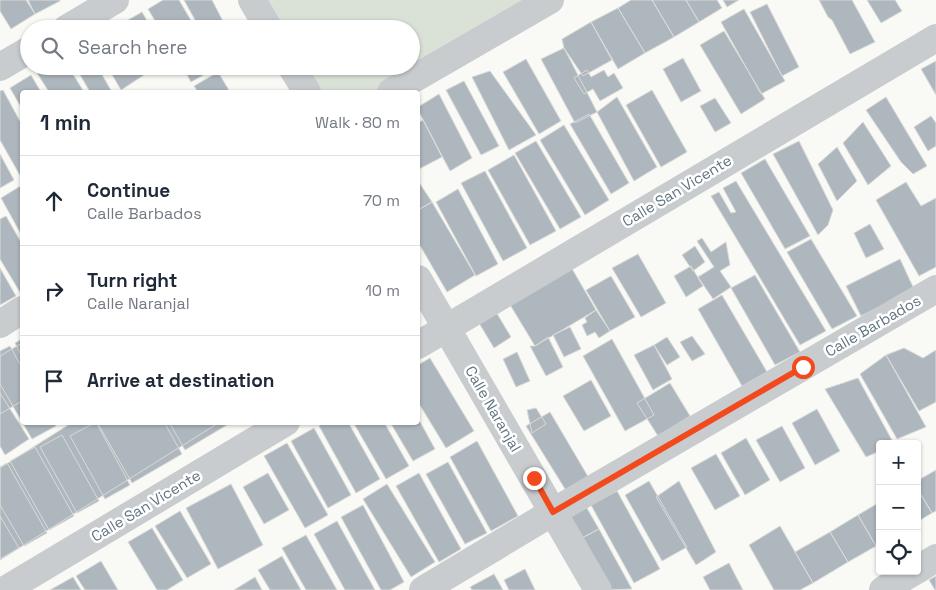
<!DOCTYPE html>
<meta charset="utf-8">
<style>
:root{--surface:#fff;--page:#f6f6f7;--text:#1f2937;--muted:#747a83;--line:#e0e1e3}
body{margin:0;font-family:"Space Grotesk",sans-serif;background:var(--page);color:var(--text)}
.controls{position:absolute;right:15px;bottom:15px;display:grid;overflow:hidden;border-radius:5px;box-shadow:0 1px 4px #0004}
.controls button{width:45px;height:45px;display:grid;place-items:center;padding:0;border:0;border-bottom:1px solid var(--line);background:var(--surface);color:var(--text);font:25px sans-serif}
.stop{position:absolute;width:15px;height:15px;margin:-11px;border:4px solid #f24a1c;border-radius:50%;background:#fff}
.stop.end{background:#f24a1c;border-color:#fff;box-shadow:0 1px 5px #0008}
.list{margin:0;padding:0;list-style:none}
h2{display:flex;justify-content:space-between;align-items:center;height:65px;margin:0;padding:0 20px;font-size:21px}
h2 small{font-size:16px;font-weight:400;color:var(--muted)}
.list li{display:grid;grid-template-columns:32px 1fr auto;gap:15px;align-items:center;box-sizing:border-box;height:90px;padding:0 20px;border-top:1px solid var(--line)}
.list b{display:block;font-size:19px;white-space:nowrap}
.list p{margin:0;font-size:16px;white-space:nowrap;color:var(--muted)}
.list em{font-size:16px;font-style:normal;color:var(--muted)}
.icon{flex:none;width:28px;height:28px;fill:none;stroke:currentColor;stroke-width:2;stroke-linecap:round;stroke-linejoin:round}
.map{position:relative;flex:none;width:936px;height:590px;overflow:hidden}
.search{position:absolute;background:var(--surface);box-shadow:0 1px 4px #0004;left:20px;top:20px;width:400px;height:55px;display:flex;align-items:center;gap:12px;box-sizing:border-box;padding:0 18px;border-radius:28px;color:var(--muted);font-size:19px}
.panel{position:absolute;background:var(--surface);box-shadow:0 1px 4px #0004;left:20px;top:90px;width:400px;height:335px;border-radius:5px}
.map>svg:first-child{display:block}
.green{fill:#dae1d6}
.building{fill:#aeb7bd;stroke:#dadad8}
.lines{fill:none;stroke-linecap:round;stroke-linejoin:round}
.street{stroke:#c8cccf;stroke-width:28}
.route{stroke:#f24a1c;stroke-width:6}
.labels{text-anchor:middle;stroke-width:5;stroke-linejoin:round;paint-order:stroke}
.street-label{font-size:15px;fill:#617583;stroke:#fff}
</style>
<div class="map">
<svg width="936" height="590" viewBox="0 0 936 590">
<rect width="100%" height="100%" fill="#f9f9f6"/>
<path class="green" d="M263,0H530L377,92H317L301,66H411V29H280Z"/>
<path class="building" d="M0,0H26L35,14L11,29L0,11Z
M28,0H60V1L35,14Z
M163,0H179L196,29H160L148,9Z
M184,0H212L227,29H200Z
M631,0H652L674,37L645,53L618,8Z
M652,0H686L699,22L674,37Z
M686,0H717L722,8L699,22Z
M723,0H739L727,7Z
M819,0H852L875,42L850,54L832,20L828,17Z
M867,0H895L902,11L881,23Z
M767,4L799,67L782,76L750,12Z
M618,8L645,53L618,69L591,22Z
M744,9L785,81L761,94L721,22Z
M142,12L152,29H124L121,24Z
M591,22L612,60L583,76L564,48L562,39Z
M724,31L765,99L741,114L700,45Z
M564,48L597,112L575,123L541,59Z
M683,58L701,91L681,102L663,69Z
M526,59L561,121L539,134L503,72Z
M936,61V95L921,69Z
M48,66H68L84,92H49L37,73Z
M75,66H97L112,92H90Z
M107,66H139L144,75L121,90Z
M182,66H218V67L191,82Z
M587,70L591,77L604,70L608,77L614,73L623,88L600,101L593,89L584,94L574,78Z
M490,71L536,135L509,150L472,77Z
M218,72L230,92H198L194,86Z
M31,75L41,92H22V109L10,88Z
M464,81L499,146L481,155L446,90Z
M3,90L22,125V179L0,140V91Z
M652,90L687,152L661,167L626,105Z
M439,94L472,158L450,171L418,110V107Z
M617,97L657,167L634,181L597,112Z
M886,97L927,166L913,174L901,162L866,110Z
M715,98L731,123L715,132L700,106Z
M589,114L629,183L611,194L570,124Z
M931,116L936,123V146L928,151L914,127Z
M423,120L442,157L419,169L418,167V123Z
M863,122L891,166L868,185L843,143Z
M564,125L609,200L585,215L540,140Z
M536,141L581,217L560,229L515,153Z
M799,141L833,210L828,225L818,235L773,154Z
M837,147L857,181L837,201L818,164Z
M0,154L14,180L0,188Z
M514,155L556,231L530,245L488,170Z
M765,159L810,236L785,249L741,173Z
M485,171L527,248L503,261L461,183Z
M418,181L432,202L418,210Z
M736,181L826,331L800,345L711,196L719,192L731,213L736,212L723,188Z
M906,182L921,206L936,198V267L919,276L876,200Z
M22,185V236L1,198Z
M458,189L498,264L476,276L436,202Z
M432,202L475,275L447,292L418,242V210Z
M6,216L22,244V293L21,294L0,259V219Z
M870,224L884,249L866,258L854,233Z
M702,238L711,252L726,242L730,265L720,271L731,287L713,299L698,277L714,267L697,241Z
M811,239L857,316L832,329L787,252Z
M695,246L705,262L693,271L682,255Z
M638,254L666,303L641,317L612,268Z
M900,259L914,289L861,316L846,286Z
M691,266L703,286L686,297L674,276Z
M571,267L596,310L535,346L509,303Z
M0,268L16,296L0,305Z
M755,275L800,352L775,365L731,288Z
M611,276L635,317L610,331L586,290Z
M722,295L767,372L742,386L698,309Z
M596,310L610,331L599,338L595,332L587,336L582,325L587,322L585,318Z
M496,312L511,337L494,348L479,323Z
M570,327L581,349L564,357L553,335Z
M692,336L705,354L692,361L680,342Z
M548,337L563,367L546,376L530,346H535Z
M667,337L680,357L667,365L654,345Z
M22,339V357L15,343Z
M612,339L654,415L625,431L583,356Z
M22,343V401L0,414V356Z
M654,345L672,379L653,390L634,355Z
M10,346L22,368V422H54L56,426L32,439L0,384V351Z
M904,348L923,358L936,350V402L919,411L886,355Z
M517,352L530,381L516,387L503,359Z
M886,355L926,427L897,439L860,374Z
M430,358L474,431L446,448L418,402V365Z
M858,378L894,444H880V451L866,457L825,389Z
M591,380L611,416L584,431L563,396Z
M670,383L690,416L658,436L637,403Z
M0,393L29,439L5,455L0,446Z
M536,408L546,424L532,433L527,410Z
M817,409L840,451L815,465L792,423Z
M550,412L593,485L570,497L526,426Z
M418,418L435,449L413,461L390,422H418Z
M73,422H220L0,560V468Z
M96,422L130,485L105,499L70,436Z
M97,422H164L182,454L132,483Z
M169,422H232L185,450Z
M324,422H348L380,479L356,493L319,426Z
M353,422H384L409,466L386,479Z
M782,426L805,468L780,482L756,440Z
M314,428L351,495L328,508L291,441Z
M62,435L99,501L77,513L40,447Z
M746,438L770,480L745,495L721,453Z
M477,441L518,516L491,531L450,457Z
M287,443L328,515L305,528L264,456Z
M35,447L74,516L49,530L10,461Z
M716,454L740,496L715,510L691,468Z
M448,462L487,533L465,544L426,474Z
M7,463L47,533L24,546L0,505V467Z
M936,470V511L932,513L917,488V481Z
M268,473L289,510L264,524L243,487Z
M419,473L461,549L439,562L396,486Z
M649,481L687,547L662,561L625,495Z
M679,481L716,552L696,565L656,497Z
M231,484L263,545L218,569L186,508Z
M387,484L435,562L411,577L363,499Z
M917,488L932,513L917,522Z
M617,491L660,569L634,583L591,505Z
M880,502V544L876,546L858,515Z
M584,503L599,529L572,543L561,517Z
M363,505L404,582L390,590H381L341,517Z
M180,511L211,564L187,578L155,526Z
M858,515L876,546L848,562L830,532Z
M0,516L19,548L0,559Z
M337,521L375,590H345L314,534Z
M780,526L813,583L800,590H774L749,545Z
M152,528L183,580L167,590H157L128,542Z
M599,529L632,589L600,590L573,543Z
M830,532L848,562L813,583L795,552Z
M306,535L337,590H306L282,548Z
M282,556L301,590H270L258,570Z
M101,561L118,590H85L76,576Z
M729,563L743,590H710L703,577Z
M525,569L535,590H509L504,580Z
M494,574L503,590H472L470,587Z
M936,576V590H935L929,580Z
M73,577L81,590H50Z
M255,577L262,590H234Z"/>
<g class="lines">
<path class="street" d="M252,0L269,29
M66,29L115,0
M291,66L307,92
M0,67L29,50
M391,92L550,0
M418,279L598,590
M0,324L22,310
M418,345L936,38
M917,570L936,558
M5,590L286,422
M423,590L553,512L936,289
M883,590L915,571"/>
</g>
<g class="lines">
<path class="route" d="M534,478L553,512L803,367"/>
</g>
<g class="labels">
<g class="street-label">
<text transform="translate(677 191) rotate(-31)" y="5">Calle San Vicente</text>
<text transform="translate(873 326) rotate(-30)" y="5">Calle Barbados</text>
<text transform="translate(493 409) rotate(60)" y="5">Calle Naranjal</text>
<text transform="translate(146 506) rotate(-31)" y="5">Calle San Vicente</text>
</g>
</g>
</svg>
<div class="controls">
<button>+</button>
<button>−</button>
<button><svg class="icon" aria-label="locate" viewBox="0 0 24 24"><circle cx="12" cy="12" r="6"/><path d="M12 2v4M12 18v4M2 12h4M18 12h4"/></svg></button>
</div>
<div class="stop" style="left:803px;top:367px"></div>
<div class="stop end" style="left:534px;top:478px"></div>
<div class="search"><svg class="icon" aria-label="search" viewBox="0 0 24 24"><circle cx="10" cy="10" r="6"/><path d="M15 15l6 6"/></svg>Search here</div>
<section class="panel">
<h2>1 min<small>Walk · 80 m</small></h2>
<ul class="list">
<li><svg class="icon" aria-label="ahead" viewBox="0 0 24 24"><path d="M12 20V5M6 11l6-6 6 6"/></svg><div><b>Continue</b><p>Calle Barbados</p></div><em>70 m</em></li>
<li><svg class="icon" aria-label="right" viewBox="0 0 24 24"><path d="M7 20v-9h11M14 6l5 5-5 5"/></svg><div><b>Turn right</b><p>Calle Naranjal</p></div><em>10 m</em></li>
<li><svg class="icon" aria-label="arrive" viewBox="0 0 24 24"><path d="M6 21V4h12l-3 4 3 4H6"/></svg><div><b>Arrive at destination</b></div></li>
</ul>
</section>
</div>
